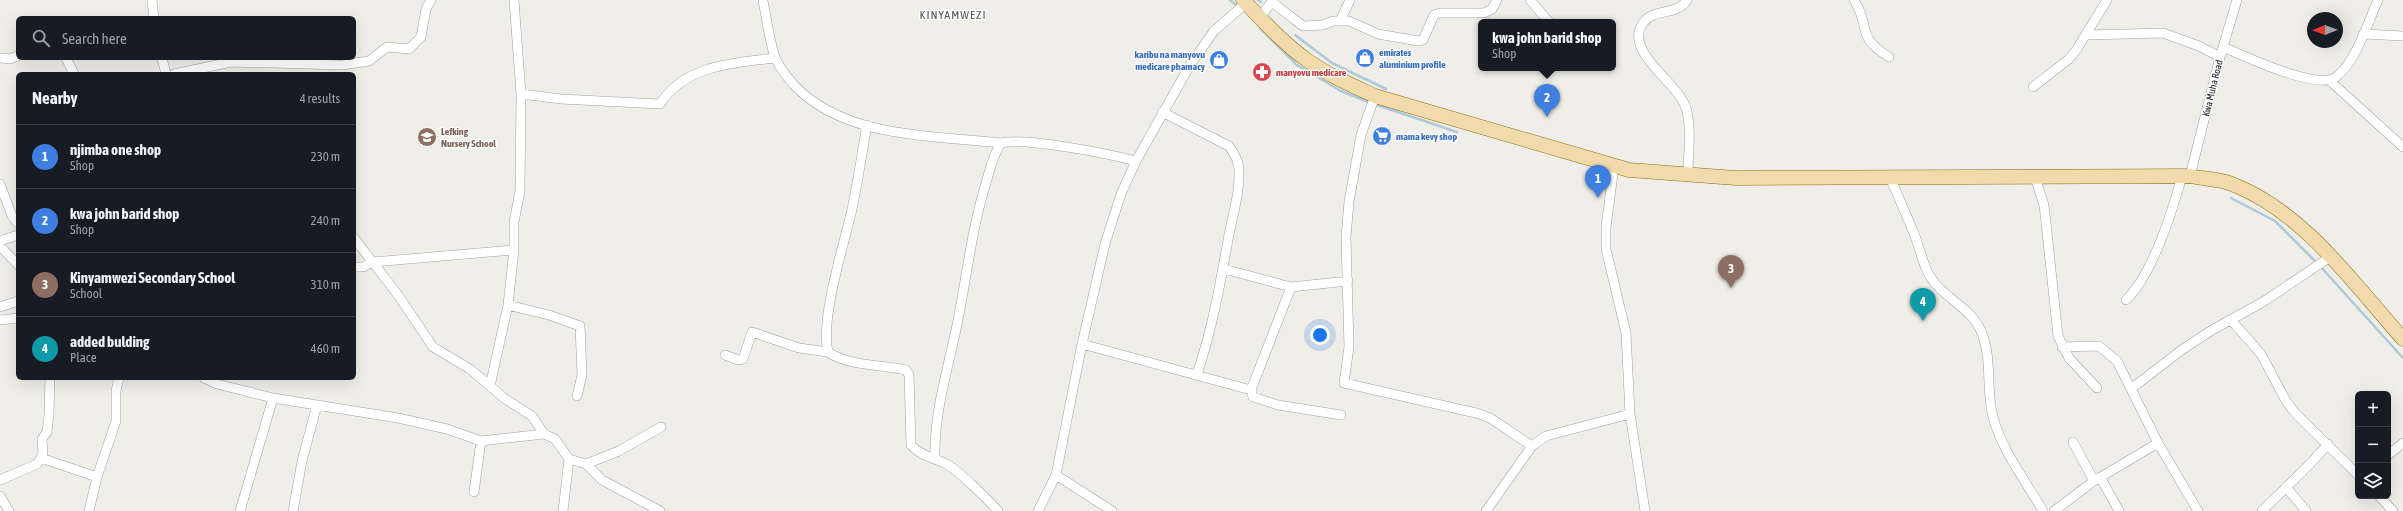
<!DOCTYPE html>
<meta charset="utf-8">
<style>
:root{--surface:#171b24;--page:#242831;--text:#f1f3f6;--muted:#9ea1a6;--line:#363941;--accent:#0f766e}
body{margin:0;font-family:"Asap Condensed",sans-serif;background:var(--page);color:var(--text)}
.controls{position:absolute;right:12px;bottom:12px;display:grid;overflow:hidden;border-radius:6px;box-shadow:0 4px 16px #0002}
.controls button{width:36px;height:36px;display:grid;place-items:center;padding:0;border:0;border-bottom:1px solid var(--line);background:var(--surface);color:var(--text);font:20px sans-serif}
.compass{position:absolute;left:2307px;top:12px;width:36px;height:36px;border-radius:50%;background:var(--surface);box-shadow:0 4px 16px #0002;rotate:269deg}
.you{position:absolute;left:1320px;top:335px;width:14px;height:14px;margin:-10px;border:3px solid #fff;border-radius:50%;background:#1a73e8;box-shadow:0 0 0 6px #1a73e833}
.badge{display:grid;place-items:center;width:26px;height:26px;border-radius:50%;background:var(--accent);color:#fff;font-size:13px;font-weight:700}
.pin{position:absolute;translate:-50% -33px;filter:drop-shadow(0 1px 2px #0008)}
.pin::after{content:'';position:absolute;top:21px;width:14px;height:12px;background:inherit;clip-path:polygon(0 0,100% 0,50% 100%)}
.popup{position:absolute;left:1478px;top:19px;width:138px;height:52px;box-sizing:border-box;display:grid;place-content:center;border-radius:6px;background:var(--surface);filter:drop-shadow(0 1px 3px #0005);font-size:13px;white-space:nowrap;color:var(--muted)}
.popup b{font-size:15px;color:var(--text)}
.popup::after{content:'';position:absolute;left:50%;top:100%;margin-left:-8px;border:8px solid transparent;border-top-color:var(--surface)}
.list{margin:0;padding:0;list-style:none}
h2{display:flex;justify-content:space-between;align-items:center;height:52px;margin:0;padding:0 16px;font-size:17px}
h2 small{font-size:13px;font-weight:400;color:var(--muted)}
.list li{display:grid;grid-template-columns:26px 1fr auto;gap:12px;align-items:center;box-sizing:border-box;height:64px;padding:0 16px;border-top:1px solid var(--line)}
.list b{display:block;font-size:15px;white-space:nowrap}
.list p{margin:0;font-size:13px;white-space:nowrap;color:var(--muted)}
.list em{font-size:13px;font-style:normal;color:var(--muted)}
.icon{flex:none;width:22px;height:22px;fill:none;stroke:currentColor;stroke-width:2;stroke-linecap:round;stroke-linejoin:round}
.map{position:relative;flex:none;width:2403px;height:511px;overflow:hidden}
.search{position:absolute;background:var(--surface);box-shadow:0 4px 16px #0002;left:16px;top:16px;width:340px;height:44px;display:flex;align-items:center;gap:10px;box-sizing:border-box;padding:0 14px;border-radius:6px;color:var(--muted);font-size:15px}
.panel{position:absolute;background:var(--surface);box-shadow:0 4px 16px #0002;left:16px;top:72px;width:340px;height:308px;border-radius:6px}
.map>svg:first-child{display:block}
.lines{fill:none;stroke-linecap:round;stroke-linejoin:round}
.stream{stroke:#aec9d7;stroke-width:2.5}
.minor-casing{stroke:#a1a1a1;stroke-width:10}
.primary-casing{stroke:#896f13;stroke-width:15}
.minor{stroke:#fff;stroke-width:9}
.primary{stroke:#f1daab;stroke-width:14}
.labels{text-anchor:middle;stroke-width:3;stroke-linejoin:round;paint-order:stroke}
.shop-label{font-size:10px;font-weight:bold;fill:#366cbe;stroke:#fff;text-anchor:start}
.health-label{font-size:10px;font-weight:bold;fill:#be3a42;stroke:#fff;text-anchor:start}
.street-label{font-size:10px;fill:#202020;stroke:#fff}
.education-label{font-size:10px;font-weight:bold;fill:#785e54;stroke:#fff;text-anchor:start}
.quarter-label{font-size:12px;letter-spacing:1px;fill:#535353;stroke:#fff}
</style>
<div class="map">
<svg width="2403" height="511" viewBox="0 0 2403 511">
<rect width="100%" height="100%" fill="#efeee8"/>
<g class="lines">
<path class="stream" d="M1230,0L1237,6
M1258,0L1261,2
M1260,28L1297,65L1341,91L1371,103
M1295,35L1332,63L1386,89
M1377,105L1457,132
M2231,198L2275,221L2320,266L2403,358"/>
<defs>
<path id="minor" d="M152,0L154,18
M1530,0L1549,22
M1687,0C1677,16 1653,8 1643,23C1623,52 1678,82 1686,108C1692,128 1688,154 1688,175
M1854,0C1872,28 1854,35 1889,57
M763,1C767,19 769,40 775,57C779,68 787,77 794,85C845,139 933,135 1001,143
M1272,2L1303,26L1323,25L1333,21H1349L1378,34L1418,41L1423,40L1434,15L1440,13H1484L1492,9L1497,0
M1260,18L1273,0
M1340,21L1350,0
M2363,34L2403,36
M2087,35L2163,33L2199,46L2220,57
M2223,47C2245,56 2317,91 2336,77C2356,62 2368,22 2378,0
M0,58L10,59L18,56
M66,58L74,74
M162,58L166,74
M174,74L231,62L342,65L369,61L387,47L409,49L421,37L426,9L431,0
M2329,80L2403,147
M2033,87L2069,59L2077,49L2107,0
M521,94L561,99L660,104C685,65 733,63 775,58
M1375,96L1361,135L1349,202L1346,237L1349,347L1344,383L1476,413L1490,418L1532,446
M1162,112L1229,146C1234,153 1239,161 1239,170C1240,194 1232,217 1228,240C1220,285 1212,330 1197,374
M867,125C862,153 858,181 852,209C844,245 820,318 828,352C850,367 881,364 906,370L909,375L911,445C920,456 936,458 948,465C960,472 988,500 998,511
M1614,166L1606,227V249L1626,333L1630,414L1645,511
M2190,176L2220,57L2237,0
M1890,177C1898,197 1907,216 1915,236C1920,249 1923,266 1931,278C1946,301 1973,307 1983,336C1992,362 1986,391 1993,417C2002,451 2026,481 2043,511
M2035,177L2044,205L2046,223L2058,336L2069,358L2097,388
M0,184L12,216L18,223
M354,238L398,295L433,347L470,369L504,398L532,416L544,434
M0,241L18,235
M0,246L18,265
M354,267H363L373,262L514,250
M1224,269L1291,287L1348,281
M1291,287L1251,390L1253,397L1278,405L1341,415
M2126,300C2153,274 2172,212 2182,176
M508,305L549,315L580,326L582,375L577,396
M0,307L18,301
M0,320L18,318
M2231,320L2261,354L2286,401L2296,414L2358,475
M1082,344L1251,390
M2062,347L2099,346L2117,361L2158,443L2198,511
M725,355L738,360L743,359L752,332L799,348L828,352
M204,378L217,384L273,398L398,418L447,429L481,441L544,434L555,439L569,459L586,464L602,480L660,511
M490,386L508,305L514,250V222L520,191L521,94L514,0
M2132,388L2183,349L2212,330L2263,302L2330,257
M2073,442L2094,481
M2388,455L2403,443
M935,457C934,410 949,366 958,320C967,274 972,228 986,183C990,169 993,155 1001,143C1026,137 1109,154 1136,161
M41,458L97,477
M586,464L619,451L661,427
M1056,475L1112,511
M2100,477L2119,511
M0,480L37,464L41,458L43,453L42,439L47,432L49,415L50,378
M2286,487L2306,511
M474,492L481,441
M0,496L9,511
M2379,496L2393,511
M89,511L97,477L116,421V391L119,378
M240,511L273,398
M293,511L302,461L317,405
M563,511L569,459
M1038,511L1056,475L1082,344L1105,244L1121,194L1136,161L1190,65L1214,31L1246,3
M1486,511L1532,446L1546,436L1630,414
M2054,511L2094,481L2158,443
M2262,511L2310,464L2328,444"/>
<path id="primary" d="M1243,0C1263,21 1283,43 1307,60C1328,75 1351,85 1375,96L1629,170L1736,178L2190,176C2204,179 2220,179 2232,184C2304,212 2353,283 2403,339"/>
</defs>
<use href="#minor" class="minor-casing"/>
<use href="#primary" class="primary-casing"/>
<use href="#minor" class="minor"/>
<use href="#primary" class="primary"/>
</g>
<defs>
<symbol id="shop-disc" viewBox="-11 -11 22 22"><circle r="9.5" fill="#3f7fe0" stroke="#fff"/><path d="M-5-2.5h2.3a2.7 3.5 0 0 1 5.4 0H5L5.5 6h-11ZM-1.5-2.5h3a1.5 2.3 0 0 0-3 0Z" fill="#fff"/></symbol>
<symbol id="pharmacy-disc" viewBox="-11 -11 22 22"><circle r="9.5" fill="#e0444e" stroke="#fff"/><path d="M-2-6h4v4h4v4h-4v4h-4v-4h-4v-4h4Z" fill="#fff"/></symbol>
<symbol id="supermarket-disc" viewBox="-11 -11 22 22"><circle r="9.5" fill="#3f7fe0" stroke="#fff"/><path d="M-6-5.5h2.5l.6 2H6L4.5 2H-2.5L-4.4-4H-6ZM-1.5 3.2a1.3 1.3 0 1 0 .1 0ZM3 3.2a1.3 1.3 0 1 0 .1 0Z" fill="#fff"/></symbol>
<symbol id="school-disc" viewBox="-11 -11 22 22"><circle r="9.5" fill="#8d6e63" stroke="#fff"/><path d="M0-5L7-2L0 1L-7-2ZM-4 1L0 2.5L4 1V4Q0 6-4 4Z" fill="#fff"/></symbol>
</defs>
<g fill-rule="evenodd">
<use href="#shop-disc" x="1354" y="47" width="22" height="22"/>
<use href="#shop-disc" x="1208" y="49" width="22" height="22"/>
<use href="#pharmacy-disc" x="1251" y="61" width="22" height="22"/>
<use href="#supermarket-disc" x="1371" y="125" width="22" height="22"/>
<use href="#school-disc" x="416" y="126" width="22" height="22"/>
</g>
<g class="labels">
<g class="shop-label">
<text x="1379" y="56">emirates<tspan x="1379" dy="12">aluminium profile</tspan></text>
<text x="1205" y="58" text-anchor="end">karibu na manyovu<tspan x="1205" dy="12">medicare phamacy</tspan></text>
<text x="1396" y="140">mama kevy shop</text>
</g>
<g class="health-label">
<text x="1276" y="76">manyovu medicare</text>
</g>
<g class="street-label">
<text transform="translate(2212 88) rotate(-76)" y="4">Kwa Muha Road</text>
</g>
<g class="education-label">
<text x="441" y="135">Lefking<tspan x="441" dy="12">Nursery School</tspan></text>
</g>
<g class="quarter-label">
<text x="953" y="19">KINYAMWEZI</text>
</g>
</g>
</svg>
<div class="controls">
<button>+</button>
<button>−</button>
<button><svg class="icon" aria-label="layers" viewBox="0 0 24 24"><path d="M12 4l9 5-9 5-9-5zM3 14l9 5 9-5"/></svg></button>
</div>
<svg class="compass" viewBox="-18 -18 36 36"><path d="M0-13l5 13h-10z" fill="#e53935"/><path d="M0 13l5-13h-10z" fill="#9ea1a6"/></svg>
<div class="you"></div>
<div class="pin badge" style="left:1598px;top:198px;background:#3f7fe0">1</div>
<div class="pin badge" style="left:1547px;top:117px;background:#3f7fe0">2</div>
<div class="popup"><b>kwa john barid shop</b>Shop</div>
<div class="pin badge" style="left:1731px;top:288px;background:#8d6e63">3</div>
<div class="pin badge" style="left:1923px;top:321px;background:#0f9aa8">4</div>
<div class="search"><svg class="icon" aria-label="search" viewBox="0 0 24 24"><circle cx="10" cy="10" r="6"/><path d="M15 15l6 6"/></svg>Search here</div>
<section class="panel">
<h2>Nearby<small>4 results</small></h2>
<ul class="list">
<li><span class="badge" style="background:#3f7fe0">1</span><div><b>njimba one shop</b><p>Shop</p></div><em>230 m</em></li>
<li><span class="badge" style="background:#3f7fe0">2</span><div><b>kwa john barid shop</b><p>Shop</p></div><em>240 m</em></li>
<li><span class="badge" style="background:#8d6e63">3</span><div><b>Kinyamwezi Secondary School</b><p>School</p></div><em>310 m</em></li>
<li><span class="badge" style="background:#0f9aa8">4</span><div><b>added bulding</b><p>Place</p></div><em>460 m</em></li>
</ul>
</section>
</div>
